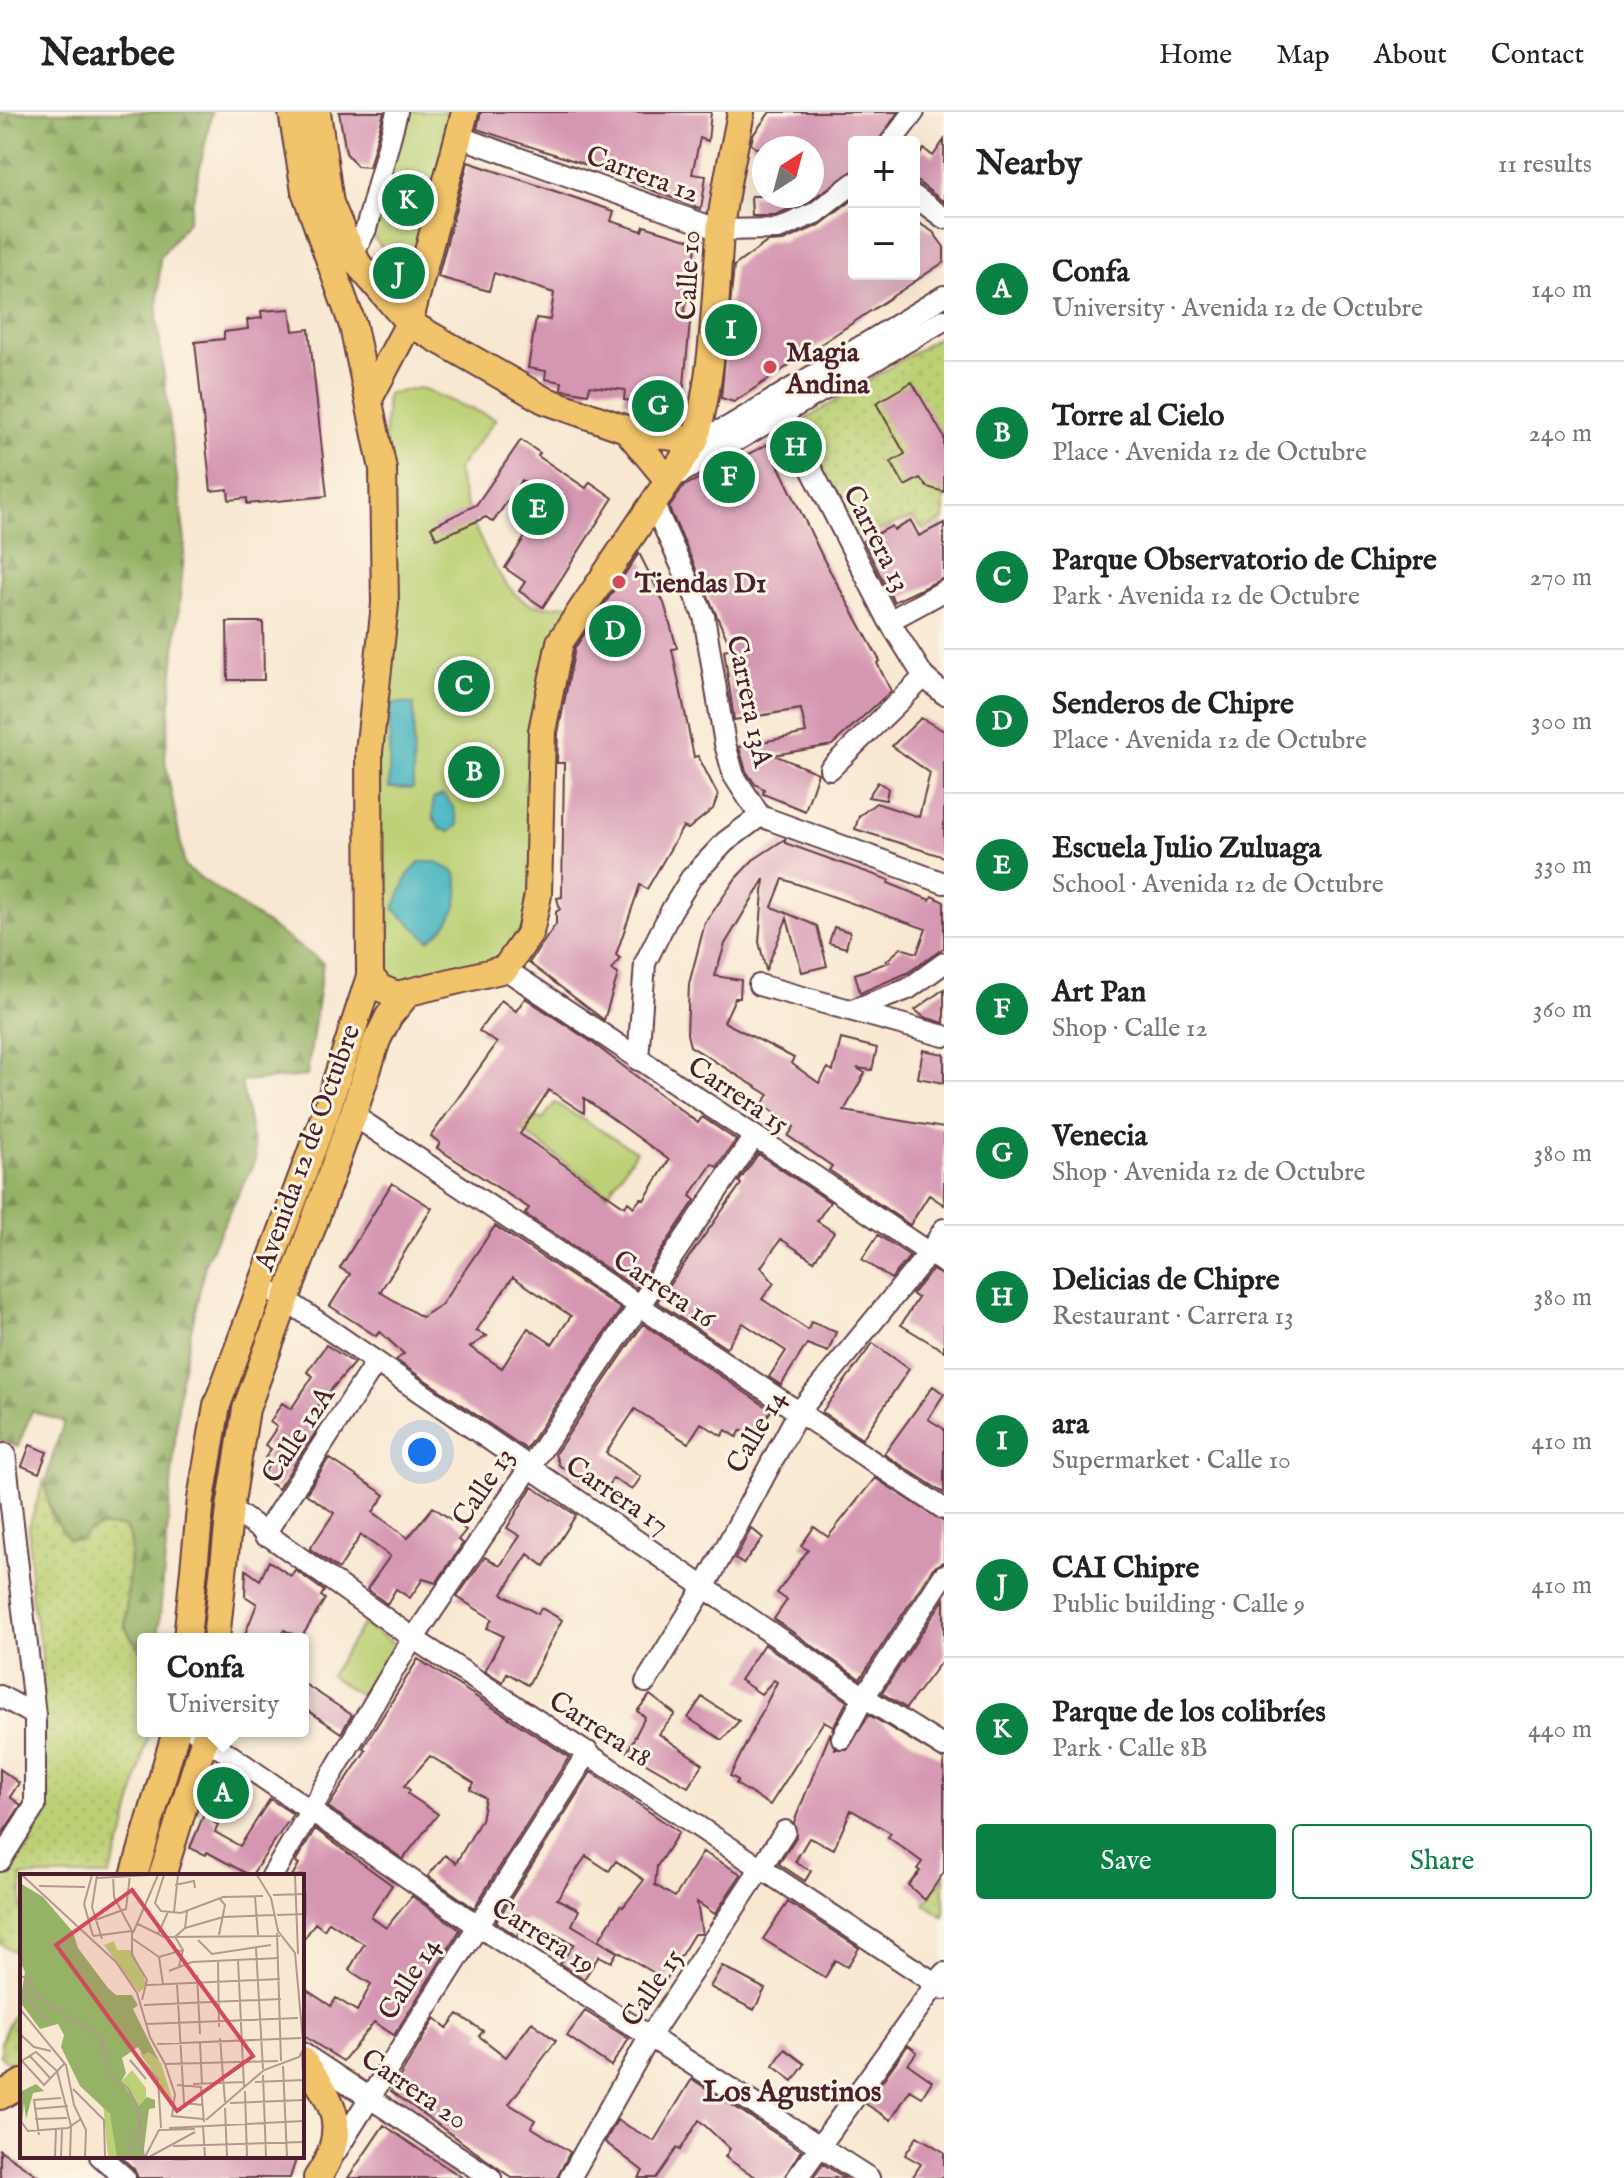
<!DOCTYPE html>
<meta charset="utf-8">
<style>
:root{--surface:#fff;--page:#f6f6f6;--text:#222;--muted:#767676;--line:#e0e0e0;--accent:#0b8043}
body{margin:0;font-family:"IM FELL English",serif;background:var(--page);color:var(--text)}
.controls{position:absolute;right:24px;top:24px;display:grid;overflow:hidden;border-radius:8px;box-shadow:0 8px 32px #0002}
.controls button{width:72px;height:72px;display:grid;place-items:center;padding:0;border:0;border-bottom:2px solid var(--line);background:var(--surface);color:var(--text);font:40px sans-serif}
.compass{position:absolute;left:752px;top:24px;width:72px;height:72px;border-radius:50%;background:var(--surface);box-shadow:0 8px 32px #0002;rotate:36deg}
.you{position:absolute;left:422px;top:1340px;width:28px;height:28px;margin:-20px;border:6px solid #fff;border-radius:50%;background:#1a73e8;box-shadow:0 0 0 12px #1a73e833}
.badge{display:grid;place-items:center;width:52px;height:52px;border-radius:50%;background:var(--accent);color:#fff;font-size:26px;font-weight:700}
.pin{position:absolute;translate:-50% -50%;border:4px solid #fff;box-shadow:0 2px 8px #0006}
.popup{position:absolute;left:137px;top:1521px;width:172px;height:104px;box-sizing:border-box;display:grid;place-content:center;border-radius:8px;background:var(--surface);filter:drop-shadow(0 2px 6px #0005);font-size:26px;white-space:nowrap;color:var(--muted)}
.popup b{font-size:30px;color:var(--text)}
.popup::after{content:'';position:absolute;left:50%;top:100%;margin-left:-16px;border:16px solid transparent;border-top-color:var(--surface)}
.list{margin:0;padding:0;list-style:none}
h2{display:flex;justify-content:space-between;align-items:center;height:104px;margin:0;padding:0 32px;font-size:34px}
h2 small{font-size:26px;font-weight:400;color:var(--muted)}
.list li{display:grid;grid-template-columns:52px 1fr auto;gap:24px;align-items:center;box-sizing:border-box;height:144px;padding:0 32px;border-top:2px solid var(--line)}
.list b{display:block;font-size:30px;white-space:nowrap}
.list p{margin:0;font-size:26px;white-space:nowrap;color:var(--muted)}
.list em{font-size:26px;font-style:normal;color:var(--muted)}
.actions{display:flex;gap:16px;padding:24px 32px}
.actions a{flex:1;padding:18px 0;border:2px solid var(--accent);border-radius:8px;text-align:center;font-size:28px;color:var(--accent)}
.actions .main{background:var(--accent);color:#fff}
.map{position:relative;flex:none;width:944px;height:2066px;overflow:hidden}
header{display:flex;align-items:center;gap:48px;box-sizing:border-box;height:112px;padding:0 40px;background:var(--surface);border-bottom:2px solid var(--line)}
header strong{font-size:38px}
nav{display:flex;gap:44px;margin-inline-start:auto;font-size:28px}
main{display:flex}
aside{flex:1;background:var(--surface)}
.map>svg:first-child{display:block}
.grass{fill:url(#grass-dots);stroke:#837850;stroke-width:2}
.forest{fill:url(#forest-firs);stroke:#706848;stroke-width:2}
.green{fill:#bcd074;stroke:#837850;stroke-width:2}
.water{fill:#46b5c0;stroke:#486a76;stroke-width:2}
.building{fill:#d596b2;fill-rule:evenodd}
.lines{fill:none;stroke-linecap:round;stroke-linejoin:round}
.minor-casing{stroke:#643d44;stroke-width:24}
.major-casing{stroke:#643d44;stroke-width:30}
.minor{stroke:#fff;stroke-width:20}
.major{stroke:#f1c36a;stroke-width:26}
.poi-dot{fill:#d1495b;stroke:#fcf5e5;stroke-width:3}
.labels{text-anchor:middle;stroke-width:6;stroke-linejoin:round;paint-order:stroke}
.street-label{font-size:28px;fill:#4a1f2b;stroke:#fcf5e5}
.poi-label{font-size:28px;font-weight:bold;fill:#4a1f2b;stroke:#fcf5e5;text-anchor:start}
.neighbourhood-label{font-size:30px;font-weight:bold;fill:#4a1f2b;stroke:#fcf5e5}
.inset-road{fill:none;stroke:#b2988f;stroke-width:2}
.view{fill:#d1495b;fill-opacity:0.15;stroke:#d1495b;stroke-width:4}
.inset-edge{fill:none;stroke:#4a1f2b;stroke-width:4}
</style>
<header>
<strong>Nearbee</strong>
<nav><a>Home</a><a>Map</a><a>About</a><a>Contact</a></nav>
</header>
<main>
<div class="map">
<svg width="944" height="2066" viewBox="0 0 944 2066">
<defs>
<pattern id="grass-dots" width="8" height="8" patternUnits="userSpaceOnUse" patternTransform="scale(2)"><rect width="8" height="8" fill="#bcd074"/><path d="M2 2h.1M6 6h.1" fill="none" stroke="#a3b265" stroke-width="1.8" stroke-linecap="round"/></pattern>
<pattern id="forest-firs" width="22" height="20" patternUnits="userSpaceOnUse" patternTransform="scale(2)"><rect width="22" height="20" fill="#95b266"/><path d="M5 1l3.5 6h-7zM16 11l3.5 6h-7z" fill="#7c9054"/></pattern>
</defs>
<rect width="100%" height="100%" fill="#fcf5e5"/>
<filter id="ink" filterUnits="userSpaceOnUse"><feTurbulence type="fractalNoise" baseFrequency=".0125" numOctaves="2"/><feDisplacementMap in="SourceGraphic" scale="16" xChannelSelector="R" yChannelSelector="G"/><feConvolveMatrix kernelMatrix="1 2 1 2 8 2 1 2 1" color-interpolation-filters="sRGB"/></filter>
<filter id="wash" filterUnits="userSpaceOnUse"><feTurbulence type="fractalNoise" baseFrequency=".006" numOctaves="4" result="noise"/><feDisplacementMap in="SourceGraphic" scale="32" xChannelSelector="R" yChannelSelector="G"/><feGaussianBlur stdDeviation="1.8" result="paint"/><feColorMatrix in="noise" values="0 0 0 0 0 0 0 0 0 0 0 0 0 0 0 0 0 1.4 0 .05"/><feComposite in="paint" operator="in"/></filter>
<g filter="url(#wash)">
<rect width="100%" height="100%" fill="#f8e8d2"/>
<path class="grass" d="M944,222V408L924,418L912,406L852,428L793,315Z
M44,1368L52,1408L87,1419L100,1413L125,1415L131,1428L125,1515L143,1544V1619H149L125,1719L109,1764H22V1851L21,1844L0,1831V1770L37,1705L42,1542L31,1484L29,1415Z
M944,1764V1805L925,1792Z
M22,1877V1959L0,1944C0,1911 19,1908 22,1877Z"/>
<path class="forest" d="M0,0H212L188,110L160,145L157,208L185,430L165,647L185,755L323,851L307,964L241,970L256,1046L206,1148L180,1271L158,1527H143V1544L125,1515L131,1428L125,1415C106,1414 92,1412 80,1428L69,1427C32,1384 49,1357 64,1310L32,1299L18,1334L0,1328Z"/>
<path class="green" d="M397,0H465L409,166L366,117Z
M419,276L496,307L457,358C463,393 497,484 534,493C550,497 569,492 584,490L524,678L539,692L538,783L505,857L390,882L371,832L383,357L387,282Z
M555,991L636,1039L608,1082L520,1017L528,1007L532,1010L537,1005L542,1008Z
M363,1512L403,1538L370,1589L330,1564Z"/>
<path class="water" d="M390,591L414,592L413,677L389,676Z
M442,683C453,691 456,700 458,713L450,720L440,717L433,705V687Z
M420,750H436L456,761C463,789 453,812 429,828L394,797L408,763Z"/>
<g id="blocks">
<path class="building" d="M339,0H384L369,55L357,54L346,41Z
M481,0H711L708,29L700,26L692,62L706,64L701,97L581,51L477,17Z
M770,0H898L878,30H854V58L808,90L775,104H752L751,84H812V36H756L751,32L753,23Z
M944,28V90L914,67V51L924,37L933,44Z
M468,50L614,99L611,109L642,119L644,114L697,130L683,209L690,210L681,303L645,299L646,290L624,288L625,278L590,274L588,282L565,278L561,277L562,270L545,267L546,259L528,256L536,206L550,208L554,181L494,161L489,179L438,165Z
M854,87V162H914V108L933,120L944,135V150L734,290L721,286L734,154L767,130L783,129L820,113Z
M290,197L293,219L309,217L327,384L247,392V386L229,388L228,377L211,379L195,230L224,227V220L248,217L247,208L262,206L261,199Z
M912,270L944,325V380L927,375L920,366L905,374L891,350L905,342L876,291Z
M521,328L540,341L538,344L586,376L590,370L613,386L543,495L519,479L525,470L505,456L550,386L522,368L493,410L486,405L437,427L431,415L476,393Z
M768,332L824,448L880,549L877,551L891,579L832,633L774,643L818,661L805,699L763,682L764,677L755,672L746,659L739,635L806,621L801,597L734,608L724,538L731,536L669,396L684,374Z
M911,409L919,424L944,411V466L894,490L863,429L892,414L894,418Z
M639,441L664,491L677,536L672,537L694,645L698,644L718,683L713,697L688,717L683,715L647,777L640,773L616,843L620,846L612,858L618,862L604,908L529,851L556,812V800L560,797L557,786L562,785L564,651H557L558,621L575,536Z
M227,510H263L264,568H228Z
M921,606L944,619V745L855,717L859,704L876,691L919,705L930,661L892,634Z
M455 659a21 21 0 1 1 42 0a21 21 0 1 1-42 0Z
M878,670L888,676L886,688L868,685Z
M785,727V731L889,768L888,771L930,788L932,784L944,790V836L907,861L860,881L855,862L889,850L886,849L901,836L917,841L926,817L783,767L772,795L817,814L827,854L802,860L787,806L766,858L759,830L764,767L725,832L715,864L741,868L740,886H735L724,910L794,946L791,951L819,971L828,956L833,959L841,927L877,936L872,958L857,956L865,961L844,999L944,1016V1093L929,1083L910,1113L829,1058L832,1054L788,1024L794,1015L762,992L769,983L690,934L687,922L689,872L705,811L736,766L753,748Z
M834,815L850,820L846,836L829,831Z
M944,877V911L924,905L915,898Z
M525,886L590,929L698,1011L702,1005L736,1028L717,1055L712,1052L690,1084L695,1088L636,1176L525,1102L529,1096L437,1036L440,1031L431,1024L497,931L479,919L501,888L516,899ZM549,978L584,1001V986L669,1048L644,1088L641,1086L634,1095L628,1090L625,1095L520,1022Z
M923,938L944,942V971L918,966Z
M758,1042L830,1090L817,1109L834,1120L814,1149L781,1127L761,1155L774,1171L762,1187L808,1218L811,1210L836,1220L828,1240L807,1232L781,1273L769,1265L786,1239L743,1211L726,1236L657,1190L741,1072L739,1070Z
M392,1071L432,1096L380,1180L422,1205L441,1193L495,1114L621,1197L526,1337L396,1248L404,1242L380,1220L376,1224L330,1194L350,1162L340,1156ZM513,1165L571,1204L552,1232L528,1216L502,1256L470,1235L487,1224L476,1219Z
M878,1123L910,1144L891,1167L862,1147Z
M932,1158L944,1164V1239L901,1213L918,1186L912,1182Z
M643,1212L771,1298L754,1326L741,1318L737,1325L726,1318L722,1324L701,1311L688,1331L635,1297L606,1341L641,1365L632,1378L613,1366L602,1382L559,1353L555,1342Z
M873,1231L909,1257L862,1327L822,1300Z
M326,1233L354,1251L306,1307L317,1318L278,1377L261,1365L271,1350L265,1346L271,1337L265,1333L277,1315L270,1310L282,1291L291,1297L313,1264L307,1260Z
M933,1274L944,1282L928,1307L944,1317V1381L884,1342Z
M30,1333L47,1340L39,1361L22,1354Z
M329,1346L385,1383L373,1400L408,1426L433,1395L466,1418L458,1428L463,1431L436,1471L423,1467L410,1486L396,1477L387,1492L367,1477L390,1444L361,1423L339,1457L310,1437L334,1401L306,1382Z
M875,1366L944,1410V1450L933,1456L860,1567L774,1507L787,1488L777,1481L808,1438L801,1434L814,1415L828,1425Z
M532,1375L576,1403L544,1454L528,1442L502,1482L538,1502L541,1496L562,1508L528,1573L507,1561L503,1570L485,1559L503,1524L487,1516L492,1507L457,1485L485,1445L500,1454L520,1424L507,1416Z
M751,1416L763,1426L743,1452L735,1447Z
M269,1449L291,1464L295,1458L324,1479L321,1484L325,1487L301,1526L284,1518L281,1527H255L245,1522L257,1492L245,1484L246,1458L260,1468Z
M944,1487V1546L906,1596L882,1581Z
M764,1532L847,1589L832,1618L833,1614L824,1609L770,1693L736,1672L738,1668L730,1664L777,1570L774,1568L761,1582L740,1568Z
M418,1547L569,1645L474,1796L428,1764L445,1743L456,1751L481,1708L485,1686L470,1677L474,1671L430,1644L404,1674L410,1678L408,1682L438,1702L403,1747L328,1695L366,1638L363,1636Z
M303,1571L352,1603L341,1621L303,1595Z
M650,1583L675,1602L659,1622L703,1652L688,1675L627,1640L645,1605L637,1599Z
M702,1585L739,1609L722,1628L688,1606Z
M869,1603L944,1648V1760L925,1788L908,1773L920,1759L917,1757L922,1750L888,1725L891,1721L851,1698L834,1737L809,1726L795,1750L811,1759L805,1769L779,1752L796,1725L794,1710L830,1622L835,1637H848Z
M0,1657L19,1671L10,1685L21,1693L0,1725Z
M591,1660L679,1720L657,1754L655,1773L675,1785L703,1740L741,1762L715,1802L697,1790L702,1822H694L666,1868L599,1828L620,1794L623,1795L644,1768L616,1749L609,1759L586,1744L557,1787L579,1798L572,1813L617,1840L611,1850L599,1844L584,1867L560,1852L574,1832L526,1808L517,1824L496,1810Z
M270,1687L293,1702L251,1764L207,1740L206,1743L190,1736L204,1702L218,1713L215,1720L240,1734Z
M315,1717L392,1773L371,1805L386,1816L412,1784L460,1818L394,1923L374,1910L343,1949L302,1923V1875L331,1894L336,1886L357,1899L371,1872L349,1858L364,1832L329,1810L324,1818L315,1811L302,1830V1764H292L299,1752L295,1750Z
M788,1790L859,1836L847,1855L835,1848L825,1866L763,1827Z
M722,1854L765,1877L754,1898L710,1875Z
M585,1899L629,1927L611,1954L567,1924Z
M458,1902L483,1919L479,1924L506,1945L532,1910L556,1929L509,1992L535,2008L531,2015L570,2040L557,2066H512L391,1979L435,1906L447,1916Z
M908,1933L917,1940L908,1952L932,1969L922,1985L910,1978L891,2008L866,1992Z
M785,1937L805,1952L793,1969L773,1954Z
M692,1967L801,2038L784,2066H758L746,2059L725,2045L730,2037L699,2008L680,2038L677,2036L656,2066H639L643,2059L605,2030L617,2008L654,2029Z
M384,2013L417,2036L463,2066H348Z
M917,2024L944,2040V2066H912L921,2052L905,2043Z
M0,2038L41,2066H0Z
M120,2044H297L290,2066H138L134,2057Z
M823,2052L845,2066H813Z"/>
</g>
</g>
<g filter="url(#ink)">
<use href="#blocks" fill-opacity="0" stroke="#643d44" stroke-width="2"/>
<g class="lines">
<defs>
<path id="minor" d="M457,24L720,118L778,117L815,101L854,71
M891,30L914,0
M914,84L944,106
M353,143L366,117L397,0
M775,286L889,509L924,565L944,582
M695,329L728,315L944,184
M672,366L944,208
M653,391L704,504L725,632L734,664L760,704L944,771
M889,509L944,479
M830,657L924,565
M505,857L944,1151
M759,873L944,924
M852,898L908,877L944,851
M638,948L645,851L671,799L691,766L725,730L760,704
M353,1003L944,1397
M276,1181L864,1585L944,1635
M230,1396L414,1527L944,1877
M264,1423L376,1250
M646,1570L704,1476L798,1301L929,1141L944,1117
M0,1584L35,1603
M195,1619L478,1814L869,2066
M842,1626L864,1585L944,1463
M0,1749L35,1694V1603L5,1342
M272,1764L403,1542L753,1026
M302,1941L491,2066
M335,2041L588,1640
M100,2044L125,2066
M570,2066L650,1924L785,1719
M797,2066L944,1861"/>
<path id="major" d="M317,0L330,91L343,122L358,152L409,211L544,288L626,317L695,329
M370,285L409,211L465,0
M626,317L668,368
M370,864L380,876L397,883L505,857L530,821L538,783L542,619L560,530L695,329C714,260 715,192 720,121C723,81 734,40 741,0
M187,1527L201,1387L217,1293L326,1000L370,864L369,640L385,492L383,357L353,214L305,79L292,0
M216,1527L230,1396L246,1297L353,1003L377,928L389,904L409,880
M134,1764L176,1619
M162,1764L207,1619
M302,1948C335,1989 350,2019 317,2066
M0,1984L22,1971"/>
</defs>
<use href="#minor" class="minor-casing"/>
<use href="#major" class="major-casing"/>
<use href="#minor" class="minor"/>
<use href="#major" class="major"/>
</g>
</g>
<g class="poi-dot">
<circle cx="770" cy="255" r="8"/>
<circle cx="619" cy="470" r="8"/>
</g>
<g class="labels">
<g class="street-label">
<text transform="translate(643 61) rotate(20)" y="10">Carrera 12</text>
<text transform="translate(687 163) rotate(-87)" y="10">Calle 10</text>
<text transform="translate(878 426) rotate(63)" y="10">Carrera 13</text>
<text transform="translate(751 589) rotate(78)" y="10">Carrera 13A</text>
<text transform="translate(739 982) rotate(34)" y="10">Carrera 15</text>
<text transform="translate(306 1035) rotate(-70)" y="10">Avenida 12 de Octubre</text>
<text transform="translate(665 1176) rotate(34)" y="10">Carrera 16</text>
<text transform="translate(755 1319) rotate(-60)" y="10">Calle 14</text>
<text transform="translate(297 1322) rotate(-57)" y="10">Calle 12A</text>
<text transform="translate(482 1374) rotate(-56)" y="10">Calle 13</text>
<text transform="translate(618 1382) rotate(34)" y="10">Carrera 17</text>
<text transform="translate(601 1616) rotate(33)" y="10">Carrera 18</text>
<text transform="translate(544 1823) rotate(33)" y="10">Carrera 19</text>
<text transform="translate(408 1866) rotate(-58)" y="10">Calle 14</text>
<text transform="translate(651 1875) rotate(-56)" y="10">Calle 15</text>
<text transform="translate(415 1976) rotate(34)" y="10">Carrera 20</text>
</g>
<g class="poi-label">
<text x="786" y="249">Magia<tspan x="786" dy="32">Andina</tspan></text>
<text x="635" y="480">Tiendas D1</text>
</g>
<g class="neighbourhood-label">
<text x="792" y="1989">Los Agustinos</text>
</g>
</g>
<g transform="translate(20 1762)">
<rect width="284" height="284" fill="#f8e8d2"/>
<path d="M129,178L141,189L153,228L141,219L139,205L122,183L120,179ZM112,196L126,214V230L119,232L101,208ZM83,228L95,251L97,283H88Z" fill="#bcd074"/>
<path d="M0,9L23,23L53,58L58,74L88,114L96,121H112L118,131L113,135L139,187L129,178L123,181L118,173L102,184L106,199L101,208L119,232L127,223L135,226V234L129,235L123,283H97L90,240L60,212L41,173L44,161L38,150L20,155L0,128L5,98L0,87ZM16,210L24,217L13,219L6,245L4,229L0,271V218Z" fill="#95b266"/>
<path d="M94,67L97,76H112L127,111L119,119L84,71Z" fill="#bcd074"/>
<path class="inset-road" d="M2,1L96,88L117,119L130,163L145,190L155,220L152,242L183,245M72,1L64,30L73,62M77,1L72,33L82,65M93,1L94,23L112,57V81L127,106L122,126M144,1L135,29L141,37L161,39L203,23L243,22M237,1L251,24L258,57L275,79L284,178M275,1L278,80M77,4L129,1M155,11L174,7L175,14M19,12L65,13M253,21L284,20M235,23L238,61M154,38L158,1M257,41L284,40M75,46L106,35L110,1M116,49L144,63L260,62M165,54L203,43L255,41M113,59L138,1M257,59L261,187M138,60L148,38M199,61L205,31L200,25M73,62L112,57M113,65L139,83L163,76M178,66L192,80L251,71M236,74L243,195M139,83L143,110M198,86L199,153M218,86L224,213M159,92L163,76L155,63L165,54L167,37M149,97L172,88L259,84M177,101L180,160M0,102L7,104L16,122L82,164L88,199L108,214L118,233L124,283M6,106V124L31,151M157,110L164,229L183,231M127,111L260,105M124,131L261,125M0,135L46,191L54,231L66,256L65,283M126,150L278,144M0,160L14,173L31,177M200,164L205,228M180,169L182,210M137,170L281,164M115,179L138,205L141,254M282,179L284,221M9,181L31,205M110,186L126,205M2,187L24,211L45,189M0,188L16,178L37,197L51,252L50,283M145,190L258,187M263,192L267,283M243,201L246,283M235,208L284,206M173,210L224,208M157,211L181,213L184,248M53,215L84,246L85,283M225,217L227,283M210,229L284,226M205,234L207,283M14,235L48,232M15,245L47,244M0,246L8,257L48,254L61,245M186,246L244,196L279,183L284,174M183,252L185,283M149,254L284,247M19,261L14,226L41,224M153,272L284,268M35,283L36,255M41,283L42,255M108,283L119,252M125,283L139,256L175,255M129,283L175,258"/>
<path class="view" d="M112,16L233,182L157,237L36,71Z"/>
<rect width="284" height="284" class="inset-edge"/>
</g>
</svg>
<div class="controls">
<button>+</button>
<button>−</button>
</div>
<svg class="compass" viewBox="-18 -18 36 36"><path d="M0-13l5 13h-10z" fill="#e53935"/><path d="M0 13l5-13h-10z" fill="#767676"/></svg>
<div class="you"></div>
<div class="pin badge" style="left:223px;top:1681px">A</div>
<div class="popup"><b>Confa</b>University</div>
<div class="pin badge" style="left:474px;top:660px">B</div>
<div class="pin badge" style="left:464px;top:574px">C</div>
<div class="pin badge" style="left:615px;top:519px">D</div>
<div class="pin badge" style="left:538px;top:397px">E</div>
<div class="pin badge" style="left:729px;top:365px">F</div>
<div class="pin badge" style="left:658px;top:294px">G</div>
<div class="pin badge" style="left:796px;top:335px">H</div>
<div class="pin badge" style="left:731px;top:218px">I</div>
<div class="pin badge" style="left:399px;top:161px">J</div>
<div class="pin badge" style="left:408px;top:88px">K</div>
</div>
<aside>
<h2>Nearby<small>11 results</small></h2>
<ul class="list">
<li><span class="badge">A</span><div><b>Confa</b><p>University · Avenida 12 de Octubre</p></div><em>140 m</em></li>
<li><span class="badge">B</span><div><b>Torre al Cielo</b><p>Place · Avenida 12 de Octubre</p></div><em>240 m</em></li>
<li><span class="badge">C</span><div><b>Parque Observatorio de Chipre</b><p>Park · Avenida 12 de Octubre</p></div><em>270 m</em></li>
<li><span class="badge">D</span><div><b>Senderos de Chipre</b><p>Place · Avenida 12 de Octubre</p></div><em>300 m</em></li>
<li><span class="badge">E</span><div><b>Escuela Julio Zuluaga</b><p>School · Avenida 12 de Octubre</p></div><em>330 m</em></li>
<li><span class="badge">F</span><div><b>Art Pan</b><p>Shop · Calle 12</p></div><em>360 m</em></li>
<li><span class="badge">G</span><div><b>Venecia</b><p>Shop · Avenida 12 de Octubre</p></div><em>380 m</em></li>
<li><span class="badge">H</span><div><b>Delicias de Chipre</b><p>Restaurant · Carrera 13</p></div><em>380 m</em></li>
<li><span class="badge">I</span><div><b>ara</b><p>Supermarket · Calle 10</p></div><em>410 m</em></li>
<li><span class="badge">J</span><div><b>CAI Chipre</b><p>Public building · Calle 9</p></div><em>410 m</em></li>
<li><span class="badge">K</span><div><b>Parque de los colibríes</b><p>Park · Calle 8B</p></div><em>440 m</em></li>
</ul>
<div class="actions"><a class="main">Save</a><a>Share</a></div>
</aside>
</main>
